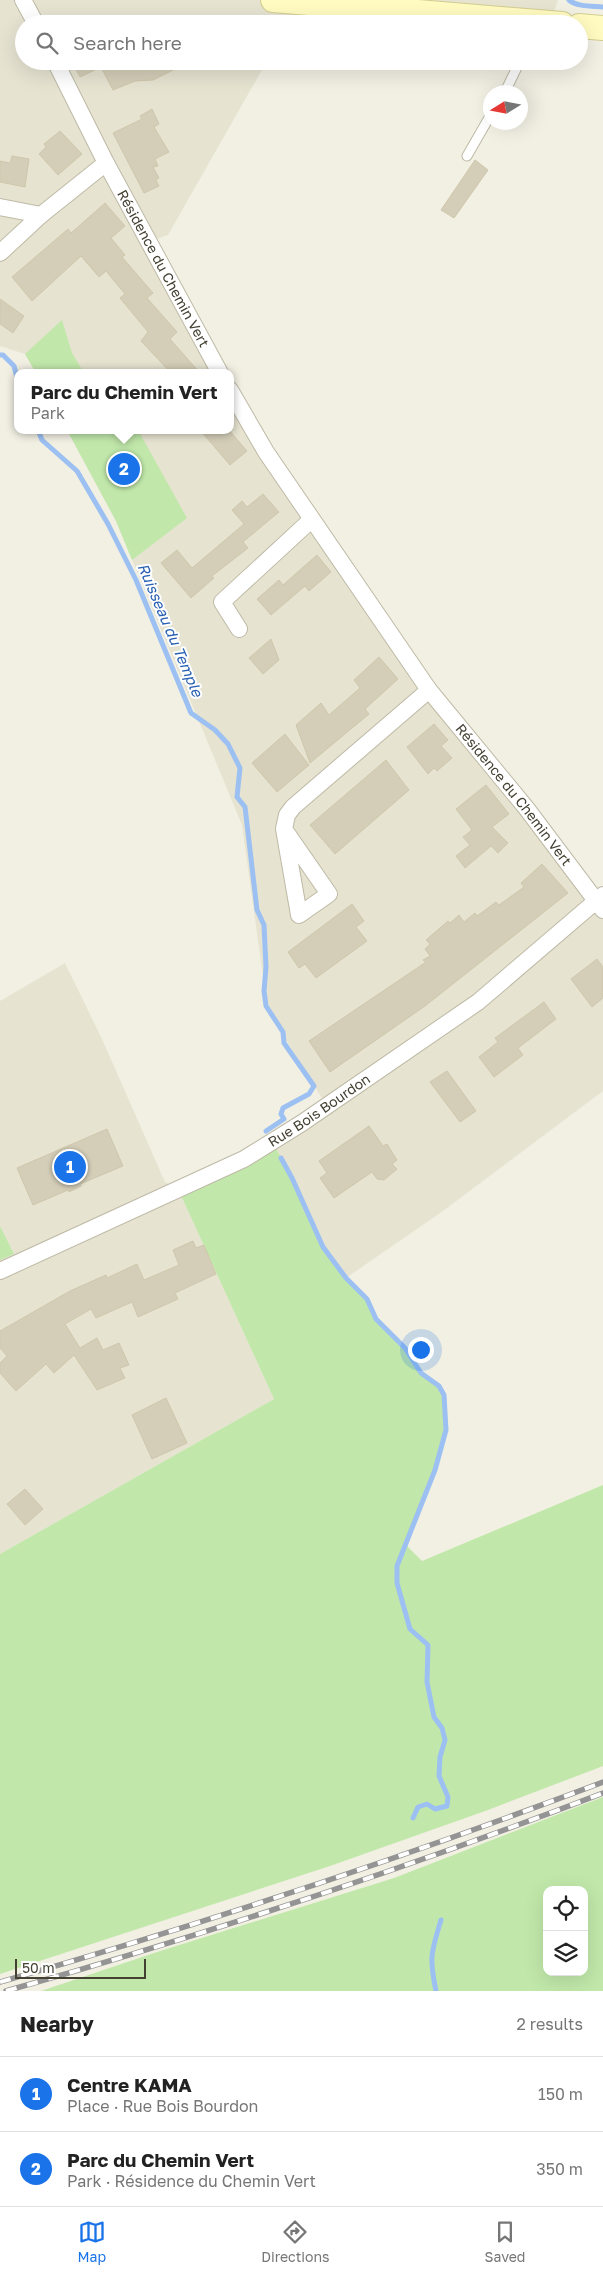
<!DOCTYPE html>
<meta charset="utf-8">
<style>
:root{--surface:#fff;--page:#f6f6f6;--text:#222;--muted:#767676;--line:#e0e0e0;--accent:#1a73e8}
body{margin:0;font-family:"Golos Text",sans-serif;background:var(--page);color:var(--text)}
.controls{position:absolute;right:15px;bottom:15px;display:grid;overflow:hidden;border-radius:10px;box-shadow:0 5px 20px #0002}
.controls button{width:45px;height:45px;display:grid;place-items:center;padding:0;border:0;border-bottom:1px solid var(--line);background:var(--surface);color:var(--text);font:25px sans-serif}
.compass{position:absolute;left:483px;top:85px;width:45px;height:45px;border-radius:50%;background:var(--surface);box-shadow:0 5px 20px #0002;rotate:259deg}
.scale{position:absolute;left:15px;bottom:12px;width:131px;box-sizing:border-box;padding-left:5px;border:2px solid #444133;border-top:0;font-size:14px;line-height:18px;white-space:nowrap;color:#444133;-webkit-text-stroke:4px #fff;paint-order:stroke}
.you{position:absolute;left:420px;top:1349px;width:18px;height:18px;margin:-12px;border:4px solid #fff;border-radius:50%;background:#1a73e8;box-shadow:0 0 0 8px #1a73e833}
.badge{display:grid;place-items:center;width:32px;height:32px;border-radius:50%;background:var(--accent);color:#fff;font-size:16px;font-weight:700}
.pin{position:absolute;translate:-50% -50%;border:2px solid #fff;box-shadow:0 1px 5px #0006}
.popup{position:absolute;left:14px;top:369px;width:220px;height:65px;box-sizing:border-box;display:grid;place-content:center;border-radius:10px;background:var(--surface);filter:drop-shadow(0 1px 4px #0005);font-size:16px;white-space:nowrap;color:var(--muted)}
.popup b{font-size:19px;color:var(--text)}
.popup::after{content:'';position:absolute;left:50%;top:100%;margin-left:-10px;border:10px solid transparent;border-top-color:var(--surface)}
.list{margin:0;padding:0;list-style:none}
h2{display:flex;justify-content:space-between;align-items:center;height:65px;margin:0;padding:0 20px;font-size:21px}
h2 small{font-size:16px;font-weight:400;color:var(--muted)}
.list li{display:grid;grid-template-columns:32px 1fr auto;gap:15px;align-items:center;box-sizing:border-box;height:75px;padding:0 20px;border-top:1px solid var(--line)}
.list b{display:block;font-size:19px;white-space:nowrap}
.list p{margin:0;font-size:16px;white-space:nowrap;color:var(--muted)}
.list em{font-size:16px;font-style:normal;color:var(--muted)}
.icon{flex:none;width:28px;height:28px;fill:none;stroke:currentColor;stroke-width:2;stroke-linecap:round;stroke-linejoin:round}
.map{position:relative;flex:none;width:603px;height:1991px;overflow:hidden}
.search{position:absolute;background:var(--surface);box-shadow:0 5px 20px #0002;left:15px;right:15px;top:15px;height:55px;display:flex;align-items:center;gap:12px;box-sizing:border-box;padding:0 18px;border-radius:28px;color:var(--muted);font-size:19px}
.sheet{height:215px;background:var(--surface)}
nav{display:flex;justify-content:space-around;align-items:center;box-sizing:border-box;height:70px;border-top:1px solid var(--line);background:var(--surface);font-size:14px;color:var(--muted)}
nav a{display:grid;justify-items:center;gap:2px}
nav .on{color:var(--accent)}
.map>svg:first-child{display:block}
.residential{fill:#e6e3d1}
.green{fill:#c1e8aa;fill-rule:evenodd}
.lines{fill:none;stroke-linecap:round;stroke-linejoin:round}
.stream{stroke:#9dc0f2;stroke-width:5}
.building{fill:#d4ceb8;stroke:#cfc7ab}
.lane-casing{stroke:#bebaa6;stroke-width:11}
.street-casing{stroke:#bebaa6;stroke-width:18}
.secondary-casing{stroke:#d4ce91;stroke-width:26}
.lane{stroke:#fff;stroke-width:9}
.street{stroke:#fff;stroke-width:16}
.secondary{stroke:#fffbc1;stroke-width:24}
.rail-casing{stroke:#949494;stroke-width:5.5}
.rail{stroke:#fff;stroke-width:4;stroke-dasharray:11;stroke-linecap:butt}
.labels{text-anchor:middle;stroke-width:4;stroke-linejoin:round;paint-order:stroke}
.street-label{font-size:14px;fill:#444133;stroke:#fff}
.water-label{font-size:15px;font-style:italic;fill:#2a61b3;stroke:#fff}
</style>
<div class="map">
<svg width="603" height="1991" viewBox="0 0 603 1991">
<rect width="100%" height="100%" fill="#f2f0e3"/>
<path class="residential" d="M0,0H558L550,23L301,2L288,24H24V61H267L168,235L148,242L220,373H36L25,354L0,346Z
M230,390L311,520L603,910V1091L443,1211L346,1278L323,1247L292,1178L272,1141L326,1105L275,1022L267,1005L242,825L116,521L67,430H230Z
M65,963L102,1039L165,1182L178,1189L274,1399L0,1554V1260L13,1254L0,1226V1001Z"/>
<path class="green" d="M62,320L72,353L84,373H36L25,354Z
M67,430H138L187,518L132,560L116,521Z
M272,1141L292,1178L323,1247L346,1278L367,1299L376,1319L405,1348L421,1373L439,1386L444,1395L446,1430L435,1470L406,1545L422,1561L603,1485V1766L488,1810L330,1866L0,1974V1554L274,1399L178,1189Z
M0,1226L14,1254L0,1260Z
M603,1797V1991H41L160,1951L394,1878ZM547,1890H584V1972H547Z"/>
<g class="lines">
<path class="stream" d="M569,0C577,7 593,6 603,7
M0,355H3L14,366L18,381
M38,430L42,440L77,471L108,524L136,580L191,713L215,730L228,744L240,768L237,797L245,807L257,910L264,925L266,967L264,991L266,1006L283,1032L284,1043L314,1086L309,1094L283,1108L281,1114L284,1119L266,1131
M281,1158L292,1178L323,1247L346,1278L367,1299L376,1319L405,1348L421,1373L439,1386L444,1395L446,1430L435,1470L397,1566V1583L410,1629L428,1645L427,1682L434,1717L442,1728L445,1740L440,1757L439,1776L448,1797L447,1806L435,1809L427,1804L418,1807L413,1818
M436,1991C429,1957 431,1953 441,1920"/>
</g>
<path class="building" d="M72,61H191L153,80L135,81L113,90L101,67L80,77Z
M152,109L159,124L154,127L169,152L155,159L158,166L153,167L159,178L156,180L159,186L144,193L113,133L142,119L140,116Z
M60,131L82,154L58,175L39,154L46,147L44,144Z
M12,156L29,159L25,187L0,182V161L10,163Z
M475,160L488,170L454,218L441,210Z
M105,203L125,226L111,238L125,255L122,257L153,293L147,298L177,332L170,339L200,373H171L141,341L148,332L120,298L125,294L106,271L99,277L81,256L32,301L12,277L68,229L71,233Z
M0,299L24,316L13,333L0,324Z
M200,430H229L247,451L230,465Z
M263,494L279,512L243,542L248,548L212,576L214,578L191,598L161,563L177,550L192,568L244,524L232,510L242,501L247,507Z
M317,555L331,572L309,591L305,586L271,615L257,599L279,580L283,585Z
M271,639L279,660L263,674L249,658Z
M379,657L398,679L365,709L369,714L310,763L296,725L321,703L329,715L360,688L354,680Z
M434,724L448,740L441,746L452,758L437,771L434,768L428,774L407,747Z
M285,734L309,765L277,792L252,763Z
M386,760L409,790L335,854L310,825Z
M486,785L509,814L492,827L508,843L498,853L491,846L465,868L456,856L470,845L463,837L472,830L456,809Z
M542,864L568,893L425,1006L330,1072L309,1041L426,962L423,960L430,956L425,949L430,944L426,940L448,921L450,923L459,915L464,922L475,913L477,916L496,902L499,905L524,887L521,883Z
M352,904L364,921L356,927L367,941L316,978L305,964L299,968L288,952Z
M597,959L603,967V998L592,1007L571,979Z
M544,1002L556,1019L518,1048L523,1055L494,1077L479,1057L498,1042L495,1038Z
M447,1071L476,1111L460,1122L430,1082Z
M369,1126L383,1146L387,1144L397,1160L392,1164L397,1169L384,1180L377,1179L372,1172L334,1198L320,1178L327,1173L319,1161Z
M107,1129L123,1166L80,1184L81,1186L69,1192L68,1190L33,1205L17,1168Z
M193,1241L196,1248L204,1245L216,1274L175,1293L178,1299L138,1317L132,1302L96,1318L91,1309L65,1324L80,1348L97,1338L103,1350L119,1343L129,1365L120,1368L125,1378L97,1390L74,1355L54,1373L46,1364L16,1391L0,1373V1363L7,1356L0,1348V1331L70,1291L106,1275L107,1278L137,1264L144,1280L179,1265L173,1250Z
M166,1398L187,1443L152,1459L132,1415Z
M25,1489L43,1509L25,1525L7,1504Z"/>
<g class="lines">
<defs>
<path id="lane" d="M505,92L520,61
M467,156L490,116"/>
<g id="street">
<path d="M23,0L36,24"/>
<path id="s1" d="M55,61L106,163L220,373"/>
<path d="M0,207L41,215"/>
<path d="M0,253L41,215L106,163"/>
<path id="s2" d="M230,390L266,452L429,690L527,809L603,910"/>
<path d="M239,629L222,602L311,520"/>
<path d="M284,829L329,894L299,915L284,829L287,815L293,807L429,690"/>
<path id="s3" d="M0,1271L244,1159L302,1123L478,1002L603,895"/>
</g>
<path id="secondary" d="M273,0L562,24
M579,26L603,28"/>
</defs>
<use href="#lane" class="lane-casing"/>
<use href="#street" class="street-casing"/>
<use href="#secondary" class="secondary-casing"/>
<use href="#lane" class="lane"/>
<use href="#street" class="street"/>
<use href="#secondary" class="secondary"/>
<defs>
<path id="rail" d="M0,1982C204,1924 405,1857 603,1782
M6,1991C208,1934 407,1868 603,1793"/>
</defs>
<use href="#rail" class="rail-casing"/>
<use href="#rail" class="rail"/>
</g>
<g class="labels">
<g class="street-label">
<text dy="5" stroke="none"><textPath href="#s1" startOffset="234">Résidence du Chemin Vert</textPath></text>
<text dy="5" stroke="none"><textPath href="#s2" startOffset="495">Résidence du Chemin Vert</textPath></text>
<text dy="5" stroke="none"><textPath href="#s3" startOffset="358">Rue Bois Bourdon</textPath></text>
</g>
<g class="water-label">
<text transform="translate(170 630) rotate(67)" y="5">Ruisseau du Temple</text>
</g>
</g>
</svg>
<div class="controls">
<button><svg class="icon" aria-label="locate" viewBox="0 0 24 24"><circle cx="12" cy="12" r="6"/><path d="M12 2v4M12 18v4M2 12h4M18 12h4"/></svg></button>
<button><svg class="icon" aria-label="layers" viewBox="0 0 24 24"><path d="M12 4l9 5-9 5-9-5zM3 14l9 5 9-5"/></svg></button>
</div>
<svg class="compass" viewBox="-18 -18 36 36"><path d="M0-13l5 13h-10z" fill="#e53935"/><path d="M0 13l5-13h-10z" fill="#767676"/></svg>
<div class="scale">50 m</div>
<div class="you"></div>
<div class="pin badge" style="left:70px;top:1167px">1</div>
<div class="pin badge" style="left:124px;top:469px">2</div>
<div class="popup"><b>Parc du Chemin Vert</b>Park</div>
<div class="search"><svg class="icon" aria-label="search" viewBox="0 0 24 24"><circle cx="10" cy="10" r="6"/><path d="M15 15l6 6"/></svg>Search here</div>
</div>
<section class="sheet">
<h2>Nearby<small>2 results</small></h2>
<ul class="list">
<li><span class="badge">1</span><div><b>Centre KAMA</b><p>Place · Rue Bois Bourdon</p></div><em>150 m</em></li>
<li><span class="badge">2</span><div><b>Parc du Chemin Vert</b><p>Park · Résidence du Chemin Vert</p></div><em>350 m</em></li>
</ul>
</section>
<nav>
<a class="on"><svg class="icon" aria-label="map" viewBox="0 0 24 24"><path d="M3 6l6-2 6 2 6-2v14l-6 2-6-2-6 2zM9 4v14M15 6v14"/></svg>Map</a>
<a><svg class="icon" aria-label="directions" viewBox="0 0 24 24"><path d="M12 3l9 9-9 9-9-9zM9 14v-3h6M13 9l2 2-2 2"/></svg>Directions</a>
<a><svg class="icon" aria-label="saved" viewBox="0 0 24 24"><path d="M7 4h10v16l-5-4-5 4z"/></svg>Saved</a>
</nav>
